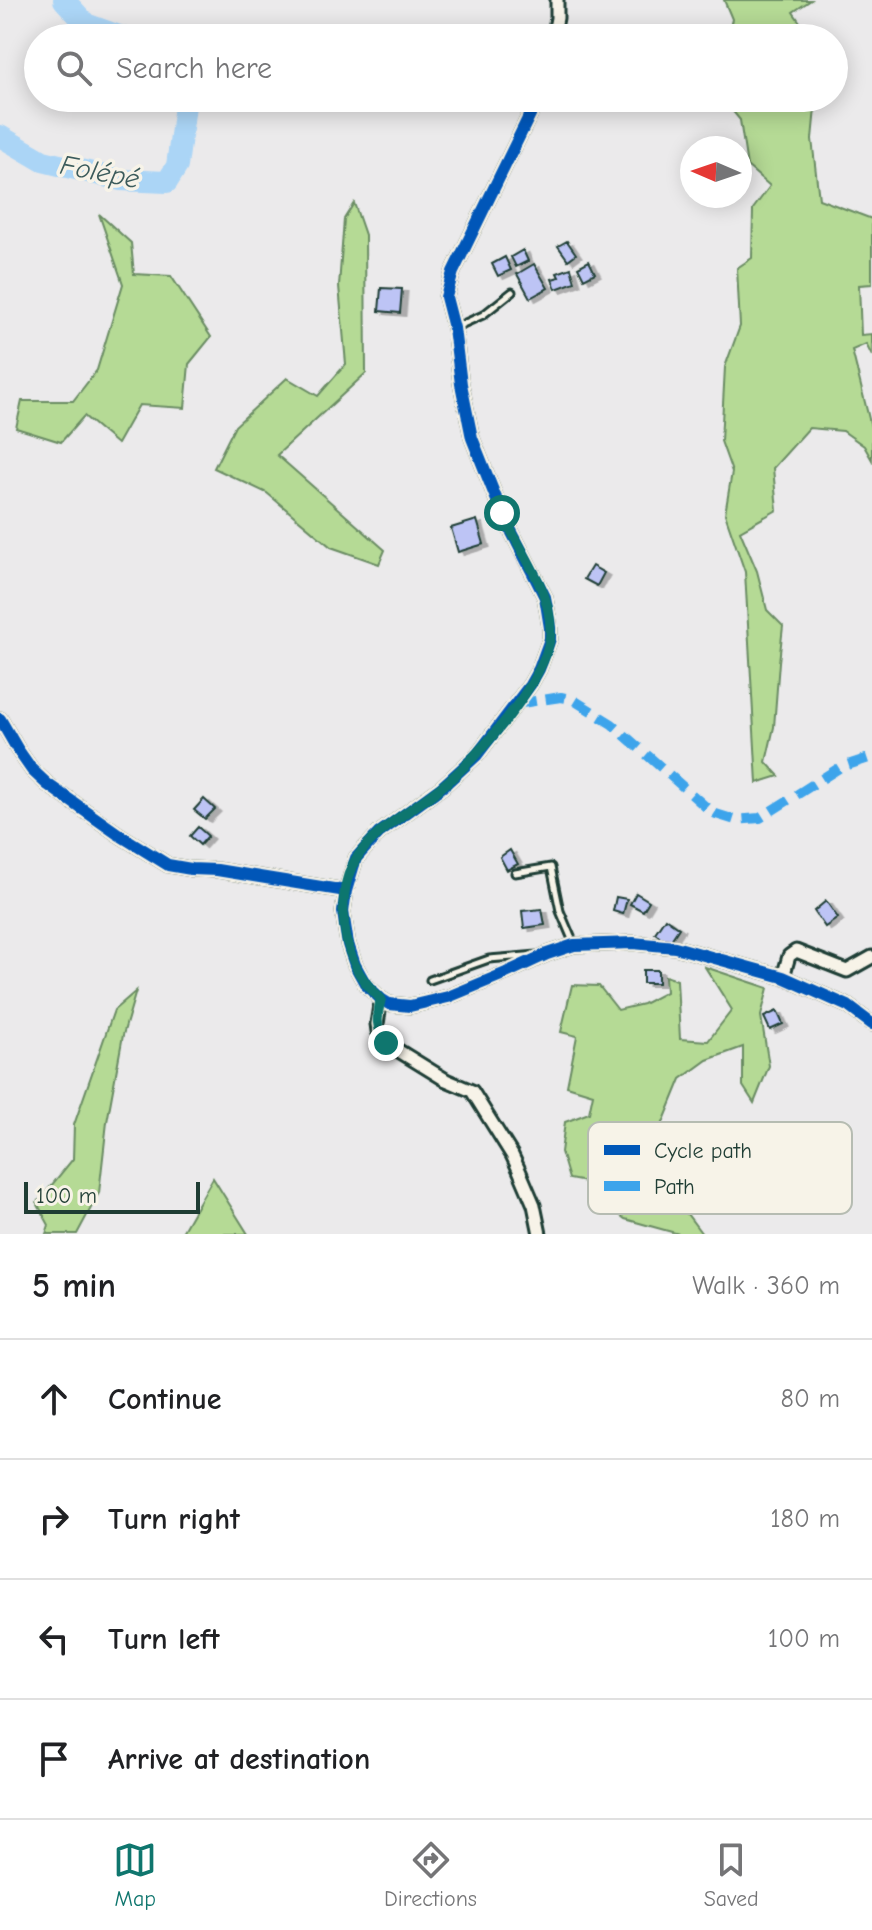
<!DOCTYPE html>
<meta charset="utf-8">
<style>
:root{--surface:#fff;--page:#f2f2f2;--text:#202124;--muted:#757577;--line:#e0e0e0;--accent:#0f766e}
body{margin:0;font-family:"Comic Neue",sans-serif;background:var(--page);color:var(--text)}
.compass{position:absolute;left:680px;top:136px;width:72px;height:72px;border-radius:50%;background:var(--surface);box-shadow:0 4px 20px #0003;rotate:272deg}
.scale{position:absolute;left:24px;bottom:20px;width:176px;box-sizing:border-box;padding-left:8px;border:4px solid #1f3d34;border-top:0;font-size:22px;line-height:28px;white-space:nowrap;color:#1f3d34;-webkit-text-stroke:6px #f7f3e8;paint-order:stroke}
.stop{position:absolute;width:24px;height:24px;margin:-18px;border:6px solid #0f766e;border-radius:50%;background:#fff}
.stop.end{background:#0f766e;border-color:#fff;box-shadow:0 2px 8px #0008}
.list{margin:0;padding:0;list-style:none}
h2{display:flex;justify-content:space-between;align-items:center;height:104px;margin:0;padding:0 32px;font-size:34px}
h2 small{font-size:26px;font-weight:400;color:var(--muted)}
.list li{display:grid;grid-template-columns:52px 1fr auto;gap:24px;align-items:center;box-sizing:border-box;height:120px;padding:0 32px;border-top:2px solid var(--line)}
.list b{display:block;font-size:30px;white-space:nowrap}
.list em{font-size:26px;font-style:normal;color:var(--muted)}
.icon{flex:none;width:44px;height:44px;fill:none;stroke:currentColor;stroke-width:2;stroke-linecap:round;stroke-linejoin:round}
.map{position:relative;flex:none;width:872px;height:1234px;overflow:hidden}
.search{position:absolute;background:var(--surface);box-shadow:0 4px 20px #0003;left:24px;right:24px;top:24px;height:88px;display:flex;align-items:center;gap:20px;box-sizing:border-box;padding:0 28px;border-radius:44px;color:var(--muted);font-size:30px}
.sheet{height:584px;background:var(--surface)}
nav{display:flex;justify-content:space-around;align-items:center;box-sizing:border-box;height:112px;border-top:2px solid var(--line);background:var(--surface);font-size:22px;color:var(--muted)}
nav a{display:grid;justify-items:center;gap:4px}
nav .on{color:var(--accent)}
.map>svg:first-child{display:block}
.green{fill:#b5da95;stroke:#6a8c64;stroke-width:2}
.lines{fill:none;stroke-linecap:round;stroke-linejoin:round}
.river{stroke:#abd5f6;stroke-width:22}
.building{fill:#bdc4f5;stroke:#1f3d34;stroke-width:2;filter:url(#shadow)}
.service-casing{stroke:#1f3d34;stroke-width:11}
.minor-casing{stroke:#1f3d34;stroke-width:17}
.service{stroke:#f7f3e8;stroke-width:5}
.minor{stroke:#f7f3e8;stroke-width:11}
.quiet{stroke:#3da4eb;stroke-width:10;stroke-dasharray:20 10;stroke-linecap:butt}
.cycleway-casing{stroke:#f7f3e8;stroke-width:17}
.cycleway{stroke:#0057b8;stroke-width:12}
.route{stroke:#0f766e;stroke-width:10}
.labels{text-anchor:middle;stroke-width:7;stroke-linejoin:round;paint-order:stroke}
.water-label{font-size:28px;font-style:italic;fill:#3b5b5b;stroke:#f7f3e8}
.key{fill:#f7f3e8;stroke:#b6bcb2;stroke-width:2}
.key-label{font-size:22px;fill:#1f3d34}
</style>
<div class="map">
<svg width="872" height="1234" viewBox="0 0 872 1234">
<defs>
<filter id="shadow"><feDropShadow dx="5.5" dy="3" stdDeviation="0" flood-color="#0004"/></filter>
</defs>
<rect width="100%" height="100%" fill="#ebeaeb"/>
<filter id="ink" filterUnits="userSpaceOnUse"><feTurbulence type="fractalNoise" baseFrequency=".0125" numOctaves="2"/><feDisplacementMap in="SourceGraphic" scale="16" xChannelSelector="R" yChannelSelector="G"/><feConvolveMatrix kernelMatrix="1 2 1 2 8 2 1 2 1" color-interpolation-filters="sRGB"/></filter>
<g filter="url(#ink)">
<path class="green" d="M724,0H811L793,12L811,38H727L732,19Z
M722,98H816L812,139L819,199L872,219V284L859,285L861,335L872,334V356L866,344L852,350L872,431V460L864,446L843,431L809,428L773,468L777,510L740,531L757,571L767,610L783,626L779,662L774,727L766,762L779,776L757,783L745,572L725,514L732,472L721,441L725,367L740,326L737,268L752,258L753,209L770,186L747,166L740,120Z
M354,203L365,235L366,373L277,455L385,550L379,564L331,547L267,493L214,468L235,426L287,378L318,396L346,364L339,286L344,219Z
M99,214L131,243L134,274L171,276L211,337L189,364L185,408L139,405L117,444L84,416L61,442L16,428L22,401H73L97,370L123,284Z
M705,967L768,988L761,1016L769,1066L754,1103L743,1086V1047L707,1060L681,1079L658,1135L646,1177L681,1206L702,1234H679L625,1219L604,1203L596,1184L569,1179L561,1152L565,1122L589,1113L593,1094L567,1086L577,1036L561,1032L572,985L599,986L618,1010L643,1004L666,992L665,976L677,980L680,1039L708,1041L732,1010Z
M136,991L123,1035L107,1122L99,1193L77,1234H46L49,1225L37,1203L73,1159L74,1125L114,1010Z
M213,1178L248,1234H181Z"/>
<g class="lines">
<path class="river" d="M64,0L86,24L125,38
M0,136L43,161L121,180L167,182L177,166L186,98"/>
</g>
<path class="building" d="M567,241L576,254L568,260L558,246Z
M523,250L528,261L516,267L511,257Z
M505,257L511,270L498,276L492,264Z
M589,261L595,273L584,279L578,267Z
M534,264L548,288L530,298L517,274Z
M571,268L575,282L556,289L552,279L559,277L557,273Z
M381,288L402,289L400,313L379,311Z
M477,520L484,544L458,552L451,528Z
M592,566L604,573L597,586L584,579Z
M204,799L215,809L205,819L194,810Z
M198,827L208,836L200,845L190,836Z
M510,850L518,864L507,870L500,857Z
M636,893L649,901L643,911L630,904Z
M616,897L627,899L623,914L613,911Z
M826,901L838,918L825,927L814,911Z
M542,909L545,925L524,928L522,911Z
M665,918L679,928L669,943L655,933Z
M643,970H658V983H643Z
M777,1011L783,1024L770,1030L764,1017Z"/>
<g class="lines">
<defs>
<path id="service" d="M454,328L483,315L512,292
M515,873L551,867L560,911L574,944
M430,980L489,959L537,955"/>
<path id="minor" d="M553,38L557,18V0
M538,98L453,272L446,297L454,328L461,384L472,438L502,513L545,597L550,628V639L539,669L530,685L477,755L442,787L379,833L356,858L346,891L343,912L348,944L355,965L366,985L381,999L389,1004L410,1006L448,997L506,973L547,954L574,945L633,943L675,947L783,977L848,1006L872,1024
M0,719L18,750L32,770L47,784L118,834L168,865L191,869L217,870L346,891
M783,977L789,956L796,951L847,971L872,957
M381,999L377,1024L378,1031L386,1043L446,1080L472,1091L512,1155L519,1170L534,1205L540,1234"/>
</defs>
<use href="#service" class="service-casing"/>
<use href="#minor" class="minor-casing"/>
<use href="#service" class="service"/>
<use href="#minor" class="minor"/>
<path class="quiet" d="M516,704L561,697L572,699L612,724L708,809L716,814L735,820L760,818L839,768L872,757"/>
<defs>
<path id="cycleway" d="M538,98L453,272L446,297L454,328L461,384L472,438L502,513L545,597L550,628V639L539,669L530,685L477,755L442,787L379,833L356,858L346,891L343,912L348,944L355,965L366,985L381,999L389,1004L410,1006L448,997L506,973L547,954L574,945L633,943L675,947L783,977L848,1006L872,1024
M0,719L18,750L32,770L47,784L118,834L168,865L191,869L217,870L346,891"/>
</defs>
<use href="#cycleway" class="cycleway-casing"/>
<use href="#cycleway" class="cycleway"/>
</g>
</g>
<g class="lines" filter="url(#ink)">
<path class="route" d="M386,1043C376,1027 376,1018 381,999C370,989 361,979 355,965C341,935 338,888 356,859C374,830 414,809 440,788C476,760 545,682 550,637C555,594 519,550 502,513"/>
</g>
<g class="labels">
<g class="water-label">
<text transform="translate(100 171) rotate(11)" y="10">Folépé</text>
</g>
</g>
<rect x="588" y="1122" width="264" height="92" rx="12" class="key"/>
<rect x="604" y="1145" width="36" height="10" fill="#0057b8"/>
<rect x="604" y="1181" width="36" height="10" fill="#3da4eb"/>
<g class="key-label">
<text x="654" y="1158">Cycle path</text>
<text x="654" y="1194">Path</text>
</g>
</svg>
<svg class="compass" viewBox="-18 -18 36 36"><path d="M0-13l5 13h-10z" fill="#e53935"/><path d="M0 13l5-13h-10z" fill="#757577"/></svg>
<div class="scale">100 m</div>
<div class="stop" style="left:502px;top:513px"></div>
<div class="stop end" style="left:386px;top:1043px"></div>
<div class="search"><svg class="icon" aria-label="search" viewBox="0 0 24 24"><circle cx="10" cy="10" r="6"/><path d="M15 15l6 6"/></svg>Search here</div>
</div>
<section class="sheet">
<h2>5 min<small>Walk · 360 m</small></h2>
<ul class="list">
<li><svg class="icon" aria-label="ahead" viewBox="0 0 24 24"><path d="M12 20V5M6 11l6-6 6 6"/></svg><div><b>Continue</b></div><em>80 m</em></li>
<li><svg class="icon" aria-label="right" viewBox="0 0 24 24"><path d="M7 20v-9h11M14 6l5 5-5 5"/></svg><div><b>Turn right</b></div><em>180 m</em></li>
<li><svg class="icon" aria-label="left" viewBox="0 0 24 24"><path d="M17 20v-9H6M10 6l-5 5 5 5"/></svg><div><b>Turn left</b></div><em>100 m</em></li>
<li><svg class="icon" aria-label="arrive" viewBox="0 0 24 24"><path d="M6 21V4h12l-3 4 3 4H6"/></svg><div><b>Arrive at destination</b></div></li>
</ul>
</section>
<nav>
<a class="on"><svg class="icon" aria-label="map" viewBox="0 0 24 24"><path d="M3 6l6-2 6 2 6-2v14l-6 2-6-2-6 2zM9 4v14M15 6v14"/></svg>Map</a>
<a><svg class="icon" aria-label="directions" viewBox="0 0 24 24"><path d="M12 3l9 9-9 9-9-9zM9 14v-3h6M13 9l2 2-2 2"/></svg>Directions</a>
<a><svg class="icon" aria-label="saved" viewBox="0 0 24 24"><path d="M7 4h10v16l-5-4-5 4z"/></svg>Saved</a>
</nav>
